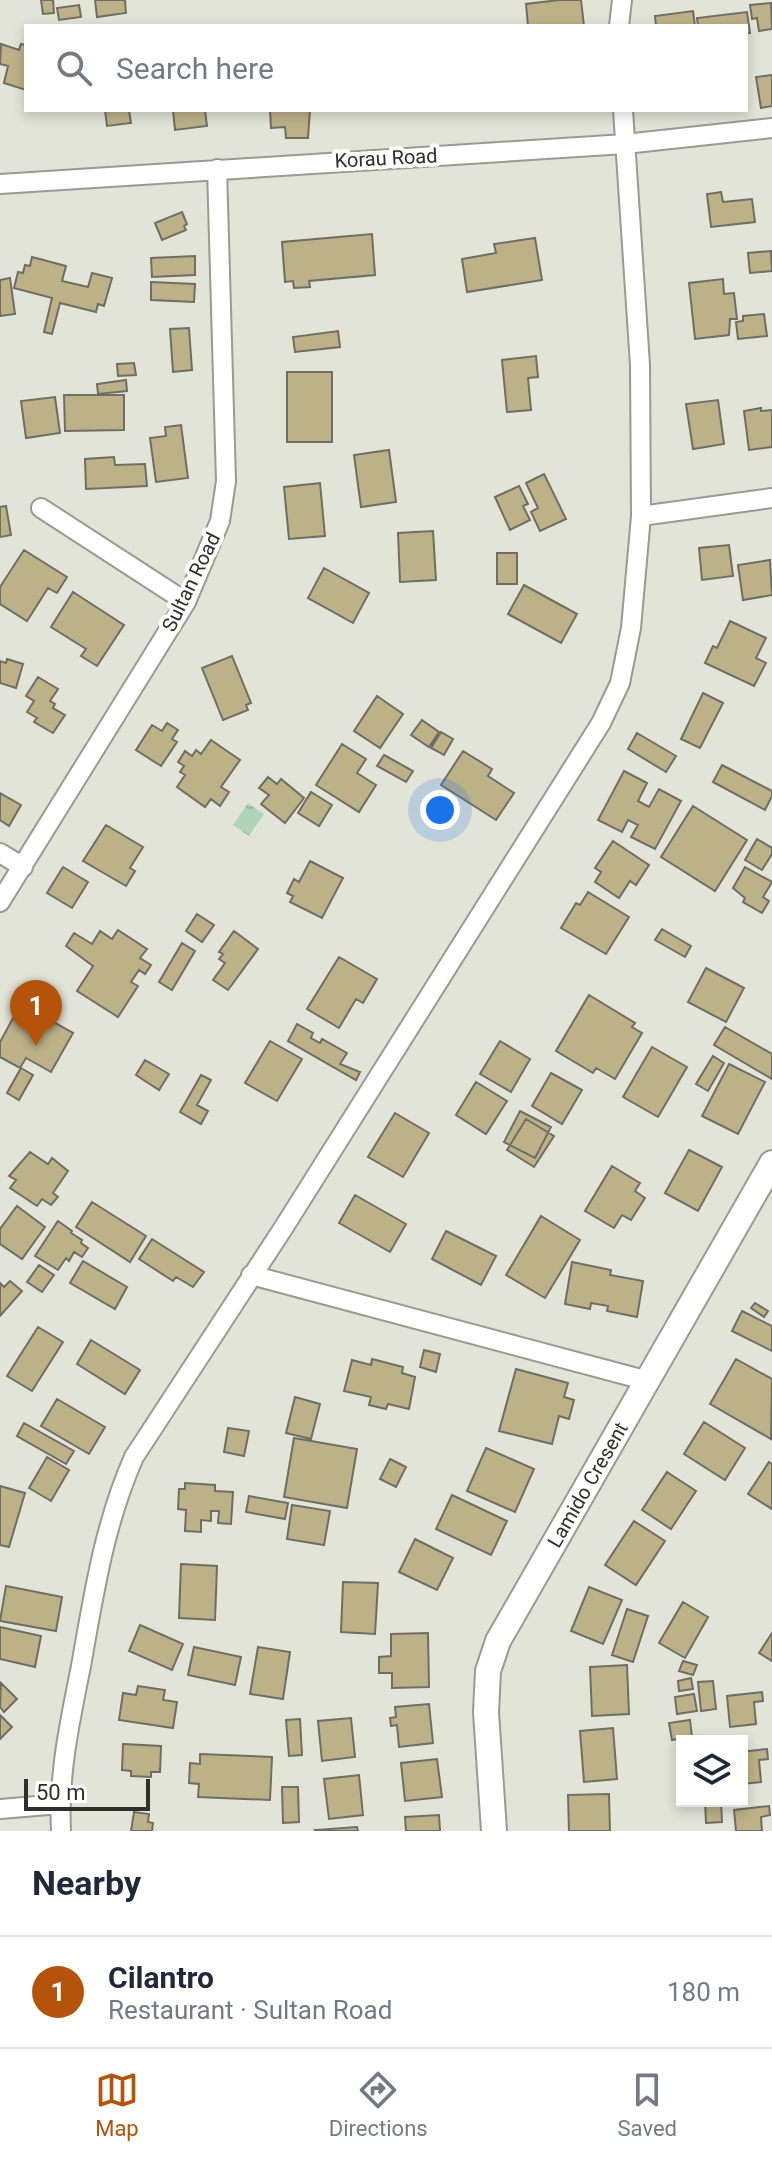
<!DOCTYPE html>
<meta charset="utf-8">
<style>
:root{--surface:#fff;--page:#f2f2f3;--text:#1f2937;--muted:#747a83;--line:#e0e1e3;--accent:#b45309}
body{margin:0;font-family:Roboto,sans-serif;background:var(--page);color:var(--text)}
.controls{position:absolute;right:24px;bottom:24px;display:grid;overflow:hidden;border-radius:0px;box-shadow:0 4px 12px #0003}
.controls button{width:72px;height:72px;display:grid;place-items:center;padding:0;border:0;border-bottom:2px solid var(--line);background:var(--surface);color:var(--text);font:40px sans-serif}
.scale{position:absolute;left:24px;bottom:20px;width:126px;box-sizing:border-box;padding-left:8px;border:4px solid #2f2f2b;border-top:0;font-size:22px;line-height:28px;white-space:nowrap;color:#2f2f2b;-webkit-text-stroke:6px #fff;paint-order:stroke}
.you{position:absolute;left:440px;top:810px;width:28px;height:28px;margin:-20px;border:6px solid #fff;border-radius:50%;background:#1a73e8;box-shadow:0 0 0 12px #1a73e833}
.badge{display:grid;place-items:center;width:52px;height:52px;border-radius:50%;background:var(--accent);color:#fff;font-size:26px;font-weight:700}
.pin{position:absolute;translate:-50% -66px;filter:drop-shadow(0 2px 4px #0008)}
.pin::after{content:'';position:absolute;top:42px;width:28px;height:24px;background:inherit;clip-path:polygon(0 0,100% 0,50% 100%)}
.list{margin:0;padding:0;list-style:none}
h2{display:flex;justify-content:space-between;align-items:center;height:104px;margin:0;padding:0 32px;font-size:34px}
h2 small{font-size:26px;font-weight:400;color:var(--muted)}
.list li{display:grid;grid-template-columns:52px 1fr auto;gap:24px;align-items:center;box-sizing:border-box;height:112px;padding:0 32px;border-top:2px solid var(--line)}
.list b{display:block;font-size:30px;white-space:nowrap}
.list p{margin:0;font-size:26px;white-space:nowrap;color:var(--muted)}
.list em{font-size:26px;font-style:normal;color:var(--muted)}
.icon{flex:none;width:44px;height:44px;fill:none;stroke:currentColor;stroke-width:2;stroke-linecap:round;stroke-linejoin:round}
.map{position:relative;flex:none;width:772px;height:1831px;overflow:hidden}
.search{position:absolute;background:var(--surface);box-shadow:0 4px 12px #0003;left:24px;right:24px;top:24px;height:88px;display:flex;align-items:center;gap:20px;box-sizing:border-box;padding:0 28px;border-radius:0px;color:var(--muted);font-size:30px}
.sheet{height:216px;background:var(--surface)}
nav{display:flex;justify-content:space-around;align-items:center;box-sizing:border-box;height:112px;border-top:2px solid var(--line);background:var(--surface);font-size:22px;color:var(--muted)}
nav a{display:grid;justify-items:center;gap:4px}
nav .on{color:var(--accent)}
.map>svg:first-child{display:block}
.water{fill:url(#water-ripples)}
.building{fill:#bdb188;stroke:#706e64;stroke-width:2}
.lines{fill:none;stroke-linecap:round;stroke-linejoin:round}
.minor-casing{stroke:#999b90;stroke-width:22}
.tertiary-casing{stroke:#999b90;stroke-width:28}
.minor{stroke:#fff;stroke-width:18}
.tertiary{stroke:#fff;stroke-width:24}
.labels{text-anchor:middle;stroke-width:8;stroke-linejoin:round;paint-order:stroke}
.street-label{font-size:20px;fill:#2f2f2b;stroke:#fff}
</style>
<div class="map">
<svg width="772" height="1831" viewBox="0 0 772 1831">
<defs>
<pattern id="water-ripples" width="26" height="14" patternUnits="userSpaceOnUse" patternTransform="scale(2)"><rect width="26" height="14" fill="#afd5b8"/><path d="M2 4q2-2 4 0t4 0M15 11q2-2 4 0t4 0" fill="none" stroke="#97b79e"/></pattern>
</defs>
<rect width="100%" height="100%" fill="#e2e4d8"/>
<path class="water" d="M248,803L264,814L249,836L233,825Z"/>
<path class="building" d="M41,0H53L54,13L43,14Z
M95,0H125L126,13L97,17Z
M559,0H581L584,26H528L526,4Z
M771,3L772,29L759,31L757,18L752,19L750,5Z
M79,5L81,17L59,20L57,8Z
M693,11L695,26H656L655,16Z
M747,12L750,33L746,34V26H698L697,18Z
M1,44L19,50L21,44L26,45V90L4,83L8,66L0,64Z
M772,75V106L761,108L756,77Z
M105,110H129L131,123L107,126Z
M173,110H205L207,126L175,130Z
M270,110H310L308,138H286L285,127L271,128Z
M721,192L723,202L752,199L755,222L711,227L707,194Z
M182,212L187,224L184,226L186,230L162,240L155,223Z
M372,234L375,275L309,281L310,287L294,288L293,281L285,282L282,242Z
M535,238L542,280L467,292L462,259L496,253L494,244Z
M771,251L772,271L750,273L748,253Z
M195,256V275L152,277L151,258Z
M32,257L66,266L62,281L88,287L92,273L112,278L104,306L98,304L96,312L60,303L52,334L44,332L52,298L14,288L18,272L23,273L25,265L30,266Z
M10,278L15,314L0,316V280Z
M723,279L724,294L734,293L737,319H730L729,335L695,339L689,283Z
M151,282L195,284L194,302L151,300Z
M764,314L767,336L738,339L736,322L743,321V316Z
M189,328L192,370L173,372L170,329Z
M338,331L340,347L295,352L293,337Z
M536,356L538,377L528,378L531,410L507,412L502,360Z
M134,363L136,375L118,376L117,364Z
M287,372H332V442H287Z
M126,380L127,391L98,394L97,384Z
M64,395H124V430L65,431Z
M55,397L60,433L26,438L21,401Z
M718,400L724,444L693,449L686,404Z
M761,408V411L772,410V447L749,450L744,411Z
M181,425L188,478L156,482L150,438L166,436L165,427Z
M389,450L396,502L361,507L354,455Z
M114,457L115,465L145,464L147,486L86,489L85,459Z
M544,474L566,519L540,531L531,512L538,508L526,483Z
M320,483L325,536L289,539L284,487Z
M519,486L528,504L523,506L530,520L510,530L495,497Z
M6,506L11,535L0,537V507Z
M433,531L436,580L400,582L398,533Z
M729,545L733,576L702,580L699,548Z
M24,550L67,577L57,593L48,588L27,621L0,604V587Z
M497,553H517V584H497Z
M770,560L772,595L743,600L738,565Z
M324,568L369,593L353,623L308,598Z
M524,585L577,614L561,643L508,614Z
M73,592L124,625L97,666L81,656L86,649L51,627Z
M730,621L766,638L756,658L766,663L754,686L705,663L713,646L717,648Z
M232,656L251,703L246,705L248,710L223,720L202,668Z
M7,659L23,664L16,688L0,683V661L6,663Z
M38,677L58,689L50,701L55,704L53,708L65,715L53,733L34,722L37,718L27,712L34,701L26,696Z
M703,693L723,703L700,748L681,739Z
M377,696L403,714L380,748L354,731Z
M422,720L439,732L429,747L411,735Z
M167,723L178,730L172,739L177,742L161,766L136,750L152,725L162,731Z
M441,732L453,739L444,755L431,748Z
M637,733L676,756L666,772L628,749Z
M211,740L240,760L221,787L229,792L220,806L211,799L205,807L177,787L185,775L180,772L184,766L178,762L185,751L192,756L196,750L201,754Z
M342,744L366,759L357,773L376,785L359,812L316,785Z
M463,751L492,769L488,776L514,793L496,820L441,785Z
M384,755L413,771L406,782L377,766Z
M722,765L772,791V796L765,810L713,782Z
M624,771L647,783L638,801L649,807L659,789L681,801L655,849L631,837L638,825L628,820L622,832L598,820Z
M268,777L277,784L281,779L304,798L285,823L261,804L269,795L259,788Z
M311,792L332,805L319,826L298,813Z
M0,793L21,805L9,826L0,820Z
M693,806L747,840L715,891L661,857Z
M106,825L143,847L130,868L135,871L126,886L83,861Z
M757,839L772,848V854L762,870L745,860Z
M613,841L649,865L636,885L630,881L619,898L595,882L601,872L595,868Z
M310,861L343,878L322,918L290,902L293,896L287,893L294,879L299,882Z
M63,867L88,882L72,908L47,893Z
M745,867L772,882L763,897L769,901L762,913L743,902L745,898L733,888Z
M588,892L629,917L606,954L561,928L576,903L580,905Z
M197,914L214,925L202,942L186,931Z
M662,929L691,946L685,957L655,940Z
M118,930L147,949L140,958L151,965L145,974L139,970L131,982L138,986L118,1017L77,991L93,966L66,946L74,933L92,944L100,931L112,939Z
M234,931L258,949L228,990L213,980L225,963L219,959L223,954L219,952Z
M182,943L195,951L172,990L159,982Z
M339,957L377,979L363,1003L356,999L339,1028L307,1009Z
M706,968L744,988L726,1022L688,1002Z
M589,995L635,1023L632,1027L642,1033L615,1079L596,1068L593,1073L556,1051Z
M18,1009L29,1015L32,1010L73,1033L51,1072L26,1058L20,1068L0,1057V1042Z
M297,1024L313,1033L311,1038L320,1043L322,1039L347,1053L340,1064L360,1072L356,1080L288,1041Z
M725,1027L772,1054V1079L714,1045Z
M270,1041L302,1059L277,1101L245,1083Z
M500,1041L530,1059L511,1092L480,1074Z
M652,1047L687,1067L658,1117L623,1097Z
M713,1056L724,1063L708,1091L696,1084Z
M145,1060L169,1074L159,1090L136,1075Z
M729,1064L765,1082L738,1134L702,1116Z
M21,1068L33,1075L19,1100L7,1093Z
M551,1073L582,1090L562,1124L532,1106Z
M201,1075L211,1080L197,1105L208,1111L201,1124L180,1112Z
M476,1082L507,1101L486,1134L456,1115Z
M520,1111L551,1127L535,1158L504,1142Z
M395,1113L429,1133L403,1177L368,1157Z
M526,1119L554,1136L534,1167L507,1150Z
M689,1150L722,1167L698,1211L665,1193Z
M30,1152L48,1164L52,1158L68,1171L53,1193L58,1197L51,1205L42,1199L37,1206L10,1188L16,1180L9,1176Z
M612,1166L640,1183L635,1191L645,1198L631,1220L622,1215L614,1228L585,1211Z
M355,1195L406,1224L390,1252L339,1223Z
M92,1202L146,1236L130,1262L76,1227Z
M17,1206L45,1227L22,1259L0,1244V1229Z
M541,1216L580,1240L545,1298L506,1275Z
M58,1221L72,1231L71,1233L82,1240L81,1243L88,1248L82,1257L74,1252L69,1261L66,1258L58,1270L35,1256Z
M446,1231L496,1256L481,1285L432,1259Z
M152,1239L204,1272L193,1287L176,1277L173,1281L139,1259Z
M83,1261L127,1287L115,1309L70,1283Z
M572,1262L611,1270L610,1275L643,1281L637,1317L607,1311L608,1306L591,1303L590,1309L565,1304Z
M39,1265L54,1275L42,1292L27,1282Z
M10,1281L22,1291L0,1316V1283L4,1287Z
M755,1303L768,1311L764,1317L751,1308Z
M742,1311L772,1326V1351L732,1331Z
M38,1327L63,1342L32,1391L7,1376Z
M91,1340L140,1370L125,1394L77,1364Z
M424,1350L440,1354L436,1372L420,1367Z
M372,1359L403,1367L402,1373L415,1377L409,1409L388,1404L386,1409L369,1405L371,1397L344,1391L352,1360L371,1365Z
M736,1359L772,1379L771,1439L710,1404Z
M516,1369L568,1383L564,1397L574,1400L569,1419L559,1416L552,1444L499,1431Z
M295,1397L320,1404L311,1439L286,1433Z
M57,1399L105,1427L89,1454L41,1426Z
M704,1422L745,1448L725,1480L684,1454Z
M24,1423L74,1451L66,1464L17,1436Z
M228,1428L249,1431L244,1456L224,1452Z
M294,1438L357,1449L347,1508L284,1497Z
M486,1448L534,1469L515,1512L467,1491Z
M47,1457L69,1470L51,1501L29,1488Z
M390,1459L406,1467L396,1487L380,1479Z
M769,1462L772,1464V1509L748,1494Z
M667,1472L696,1491L671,1529L642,1510Z
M185,1483L215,1485V1491L233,1492L231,1524L218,1523L219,1511H211V1521L201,1520V1532L185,1531L186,1510L178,1509L179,1489H185Z
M0,1486L25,1493L9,1547L0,1545Z
M452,1495L507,1521L491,1555L436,1529Z
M249,1496L288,1503L285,1519L246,1512Z
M292,1505L330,1511L324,1545L287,1539Z
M634,1521L665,1541L636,1585L605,1565Z
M415,1539L453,1558L437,1590L399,1572Z
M181,1564L217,1566L215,1620L179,1618Z
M343,1582L378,1583L375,1634L341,1632Z
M6,1586L62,1597L56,1631L0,1621Z
M589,1587L622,1600L603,1644L571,1631Z
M683,1602L708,1617L685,1658L659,1643Z
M627,1609L648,1616L633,1662L612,1655Z
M140,1625L183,1644L172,1670L129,1651Z
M0,1627L41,1636L35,1667L0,1659Z
M428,1633L429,1687L392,1688V1673H379V1657L391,1656V1634Z
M772,1633V1661L759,1653Z
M194,1647L241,1657L235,1685L188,1675Z
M258,1647L290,1652L283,1699L250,1694Z
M683,1661L697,1665L693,1675L679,1671Z
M627,1665L629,1714L592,1716L590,1667Z
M691,1678L693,1689L679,1691L678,1681Z
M713,1681L716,1709L701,1711L698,1682Z
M1,1683L17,1699L4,1712L0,1707Z
M138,1686L165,1690L163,1700L177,1702L173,1728L119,1720L123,1693L136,1695Z
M762,1692L763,1701L754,1702L756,1724L730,1727L727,1696Z
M694,1694L697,1711L677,1714L675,1697Z
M429,1704L433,1743L399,1747L397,1725L391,1726L390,1718L396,1717L395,1707Z
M0,1715L12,1727L0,1739Z
M351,1718L355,1757L322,1761L318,1721Z
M300,1719L302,1755L289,1756L286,1720Z
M690,1720L692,1737L672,1740L669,1723Z
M613,1728L617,1779L584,1782L580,1731Z
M123,1744L161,1746L160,1772H151V1777L131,1776V1771L122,1770Z
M767,1749L768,1759L759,1760L761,1782L742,1784V1752Z
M200,1754L272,1757L270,1800L198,1797L199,1784L189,1783L190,1763L200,1764Z
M437,1759L442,1797L405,1801L401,1763Z
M359,1775L363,1815L329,1819L324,1779Z
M282,1787H298L299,1822L283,1823Z
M609,1794L610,1831H569L568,1795Z
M705,1801H721L722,1822L706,1823Z
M769,1806L770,1815L761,1817L762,1831H736L734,1810Z
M134,1812L149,1814L148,1822L153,1823L152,1831H131Z
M439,1815L440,1831H406L405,1817Z
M357,1827L358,1831H316L315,1830Z"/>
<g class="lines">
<defs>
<path id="minor" d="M619,26L622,0
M0,184L625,144L772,128
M41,508L186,602
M641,516L772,498
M0,853L23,867
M0,902L186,602L220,521L226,481L217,169
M251,1275L648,1381
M0,1809L60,1804
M61,1831C58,1775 70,1721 81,1666C94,1593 104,1525 134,1457L284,1227L601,723L620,683L631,628L641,516L640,365L623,110"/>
<g id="tertiary">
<path id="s1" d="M494,1831L486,1712L488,1671L498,1641L772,1163"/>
</g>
</defs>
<use href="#minor" class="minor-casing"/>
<use href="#tertiary" class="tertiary-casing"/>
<use href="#minor" class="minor"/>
<use href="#tertiary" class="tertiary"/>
</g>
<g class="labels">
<g class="street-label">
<text transform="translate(386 158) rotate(-3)" y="7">Korau Road</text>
<text transform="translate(191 582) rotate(-64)" y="7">Sultan Road</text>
<text dy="7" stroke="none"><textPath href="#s1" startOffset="372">Lamido Cresent</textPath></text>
</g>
</g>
</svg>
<div class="controls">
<button><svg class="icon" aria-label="layers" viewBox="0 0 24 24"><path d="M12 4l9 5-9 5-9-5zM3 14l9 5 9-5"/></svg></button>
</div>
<div class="scale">50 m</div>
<div class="you"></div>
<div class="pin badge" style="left:36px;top:1046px">1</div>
<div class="search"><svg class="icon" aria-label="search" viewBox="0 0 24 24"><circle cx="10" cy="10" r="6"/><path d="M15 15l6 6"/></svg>Search here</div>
</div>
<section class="sheet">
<h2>Nearby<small></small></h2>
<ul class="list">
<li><span class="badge">1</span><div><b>Cilantro</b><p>Restaurant · Sultan Road</p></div><em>180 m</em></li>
</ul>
</section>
<nav>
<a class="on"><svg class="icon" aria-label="map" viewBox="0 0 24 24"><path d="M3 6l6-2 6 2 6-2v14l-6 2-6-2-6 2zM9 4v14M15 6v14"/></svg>Map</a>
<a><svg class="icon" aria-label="directions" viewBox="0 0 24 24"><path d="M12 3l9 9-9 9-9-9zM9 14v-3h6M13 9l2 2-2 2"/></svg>Directions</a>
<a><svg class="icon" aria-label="saved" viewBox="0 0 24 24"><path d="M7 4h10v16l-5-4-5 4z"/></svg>Saved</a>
</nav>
